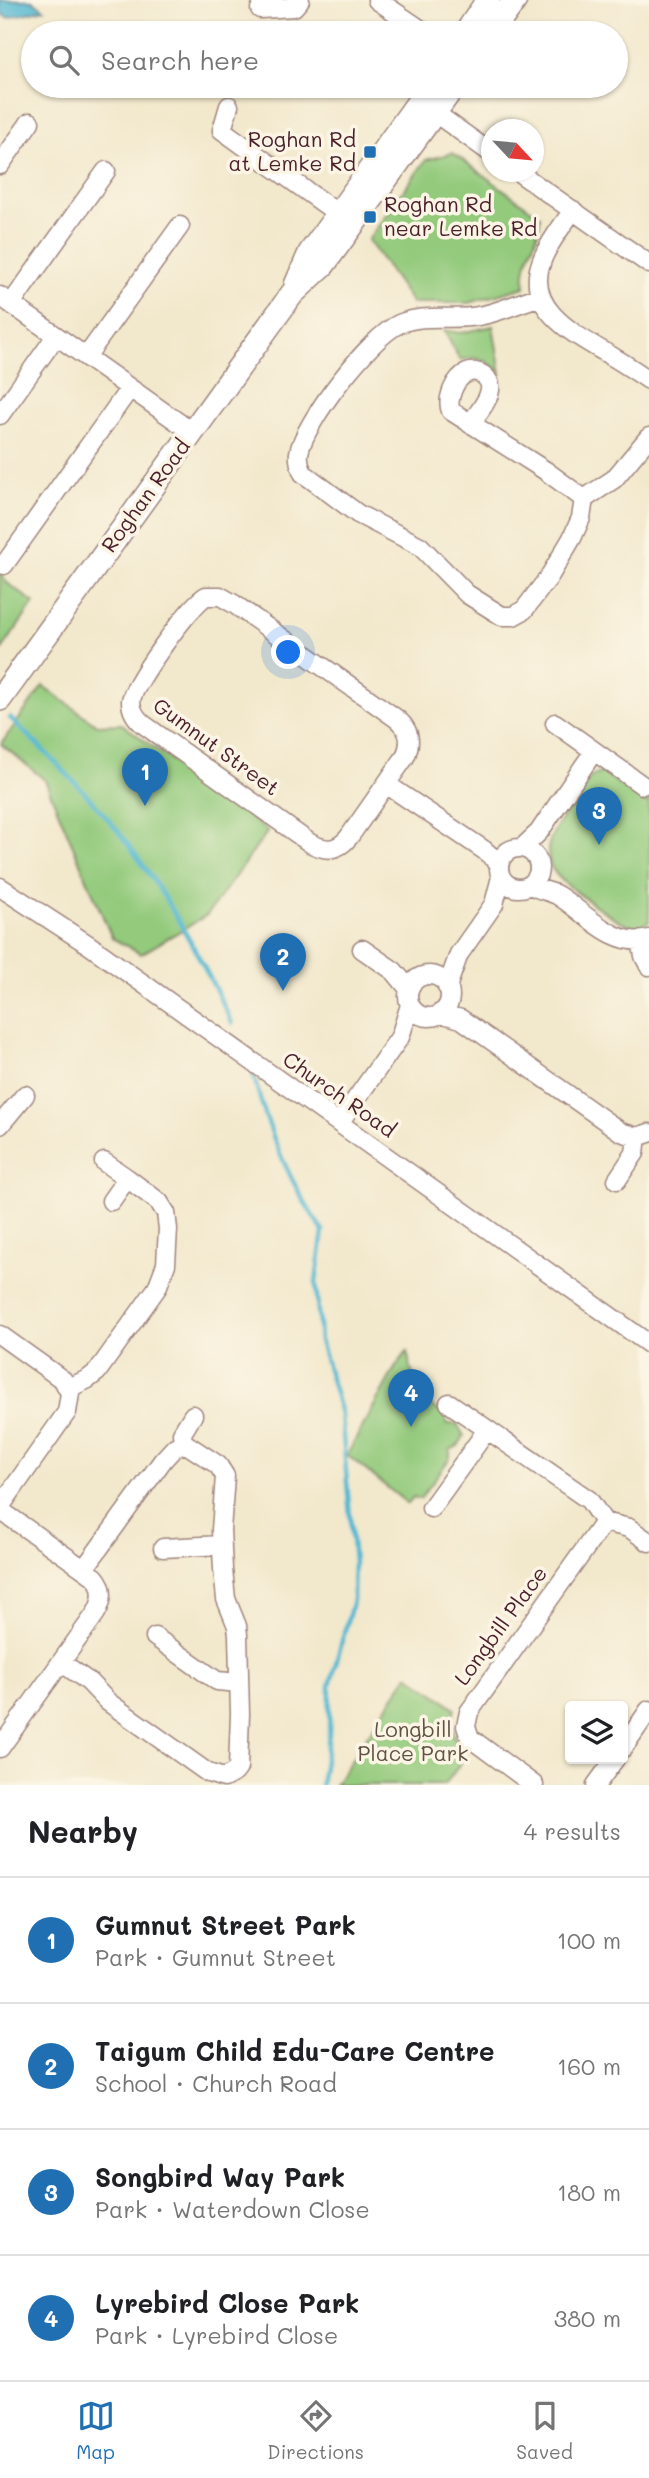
<!DOCTYPE html>
<meta charset="utf-8">
<style>
:root{--surface:#fff;--page:#f2f2f2;--text:#202124;--muted:#757577;--line:#e0e0e0;--accent:#1f6fb2}
body{margin:0;font-family:Mali,sans-serif;background:var(--page);color:var(--text)}
.controls{position:absolute;right:21px;bottom:21px;display:grid;overflow:hidden;border-radius:7px;box-shadow:0 2px 5px #0004}
.controls button{width:63px;height:63px;display:grid;place-items:center;padding:0;border:0;border-bottom:2px solid var(--line);background:var(--surface);color:var(--text);font:35px sans-serif}
.compass{position:absolute;left:481px;top:119px;width:63px;height:63px;border-radius:50%;background:var(--surface);box-shadow:0 2px 5px #0004;rotate:116deg}
.you{position:absolute;left:289px;top:653px;width:24px;height:24px;margin:-18px;border:5px solid #fff;border-radius:50%;background:#1a73e8;box-shadow:0 0 0 10px #1a73e833}
.badge{display:grid;place-items:center;width:46px;height:46px;border-radius:50%;background:var(--accent);color:#fff;font-size:23px;font-weight:700}
.pin{position:absolute;translate:-50% -58px;filter:drop-shadow(0 2px 4px #0008)}
.pin::after{content:'';position:absolute;top:37px;width:24px;height:21px;background:inherit;clip-path:polygon(0 0,100% 0,50% 100%)}
.list{margin:0;padding:0;list-style:none}
h2{display:flex;justify-content:space-between;align-items:center;height:91px;margin:0;padding:0 28px;font-size:30px}
h2 small{font-size:23px;font-weight:400;color:var(--muted)}
.list li{display:grid;grid-template-columns:46px 1fr auto;gap:21px;align-items:center;box-sizing:border-box;height:126px;padding:0 28px;border-top:2px solid var(--line)}
.list b{display:block;font-size:26px;white-space:nowrap}
.list p{margin:0;font-size:23px;white-space:nowrap;color:var(--muted)}
.list em{font-size:23px;font-style:normal;color:var(--muted)}
.icon{flex:none;width:38px;height:38px;fill:none;stroke:currentColor;stroke-width:2;stroke-linecap:round;stroke-linejoin:round}
.map{position:relative;flex:none;width:649px;height:1785px;overflow:hidden}
.search{position:absolute;background:var(--surface);box-shadow:0 2px 5px #0004;left:21px;right:21px;top:21px;height:77px;display:flex;align-items:center;gap:18px;box-sizing:border-box;padding:0 24px;border-radius:38px;color:var(--muted);font-size:26px}
.sheet{height:595px;background:var(--surface)}
nav{display:flex;justify-content:space-around;align-items:center;box-sizing:border-box;height:98px;border-top:2px solid var(--line);background:var(--surface);font-size:19px;color:var(--muted)}
nav a{display:grid;justify-items:center;gap:4px}
nav .on{color:var(--accent)}
.map>svg:first-child{display:block}
.green{fill:#93ca7c;stroke:#6e7454;stroke-width:2}
.water{fill:#53b8d1;stroke:#4e6c7e;stroke-width:2}
.lines{fill:none;stroke-linecap:round;stroke-linejoin:round}
.stream{stroke:#53b8d1;stroke-width:4.5}
.minor-casing{stroke:#9e847c;stroke-width:21}
.major-casing{stroke:#9e847c;stroke-width:26}
.minor{stroke:#fff;stroke-width:18}
.major{stroke:#fff;stroke-width:23}
.poi-dot{fill:#1f6fb2;stroke:#fcf5e5;stroke-width:2.5}
.labels{text-anchor:middle;stroke-width:7;stroke-linejoin:round;paint-order:stroke}
.poi-label{font-size:21px;fill:#4a1f2b;stroke:#fcf5e5;text-anchor:end}
.street-label{font-size:21px;fill:#4a1f2b;stroke:#fcf5e5}
.park-label{font-size:21px;fill:#605243;stroke:#fcf5e5}
</style>
<div class="map">
<svg width="649" height="1785" viewBox="0 0 649 1785">
<rect width="100%" height="100%" fill="#fcf5e5"/>
<filter id="ink" filterUnits="userSpaceOnUse"><feTurbulence type="fractalNoise" baseFrequency=".0143" numOctaves="2"/><feDisplacementMap in="SourceGraphic" scale="14" xChannelSelector="R" yChannelSelector="G"/><feConvolveMatrix kernelMatrix="1 2 1 2 8 2 1 2 1" color-interpolation-filters="sRGB"/></filter>
<filter id="wash" filterUnits="userSpaceOnUse"><feTurbulence type="fractalNoise" baseFrequency=".00686" numOctaves="4" result="noise"/><feDisplacementMap in="SourceGraphic" scale="28" xChannelSelector="R" yChannelSelector="G"/><feGaussianBlur stdDeviation="1.57" result="paint"/><feColorMatrix in="noise" values="0 0 0 0 0 0 0 0 0 0 0 0 0 0 0 0 0 1.4 0 .05"/><feComposite in="paint" operator="in"/></filter>
<g filter="url(#wash)">
<rect width="100%" height="100%" fill="#f2e8cc"/>
<path class="green" d="M453,153L540,216C540,244 522,254 525,287L469,303H412L368,240L426,160Z
M493,326L501,373C488,360 477,355 460,360L444,330L461,333Z
M0,572L6,582L34,603L0,652Z
M43,686L97,725L122,724L268,831L207,915L141,954L112,938L45,780L1,744Z
M602,772L646,803L649,799V921C643,926 636,927 628,925C616,921 566,886 557,875C551,869 548,859 548,850C549,829 580,794 592,776Z
M407,1352L418,1396L446,1417V1424H457L464,1436L458,1446L450,1450V1458L420,1499L413,1497L408,1504L347,1455L395,1368Z
M408,1675L455,1708C449,1727 453,1740 466,1755L445,1785H335Z"/>
<path class="water" d="M0,0H32L44,9L7,18L0,12Z"/>
<g class="lines">
<path class="stream" d="M10,718C47,754 85,790 117,830C164,889 200,956 232,1023
M253,1074C268,1131 289,1183 323,1231L316,1282L320,1341L341,1414L354,1562L353,1600L330,1685L329,1734L321,1785"/>
</g>
</g>
<g filter="url(#ink)">
<g class="lines">
<defs>
<path id="minor" d="M377,0L426,33
M260,9L294,7L300,0
M424,105L491,153
M229,106L222,130L348,221
M0,165L30,122
M518,172L649,264
M573,210C563,225 549,242 542,260C522,310 578,336 613,357C625,364 637,372 649,380
M0,296L192,432
M539,297C519,302 499,313 478,316C452,321 424,313 399,324C370,337 304,422 299,453C298,460 300,466 303,473L358,514L420,546L467,594L502,616H513L524,610L549,577L572,538L581,518L584,499L614,479L649,437
M11,304L106,171
M86,357L180,226
M0,415L56,336
M470,424C477,414 488,402 490,390C492,378 478,368 467,373C455,378 446,399 451,411L546,471L584,499
M4,565L130,388
M206,596H220L234,604L397,719C410,730 412,742 405,757L349,837C337,852 325,851 310,843L143,724C136,718 131,711 131,701C132,685 191,604 206,596Z
M555,723L642,785
M386,784L484,850L499,863
M499 868a20 20 0 1 1 40 0a20 20 0 1 1-40 0Z
M522,848L539,832L594,751
M531,885C539,890 549,891 557,895C584,911 614,949 649,939
M0,887L89,945L649,1344
M641,941L644,956L649,966
M362,949L394,971L409,989
M408 996a21 21 0 1 1 42 0a21 21 0 1 1-42 0Z
M447,987L459,954L494,904L501,877
M440,1013L461,1019L621,1132L637,1137L649,1133
M339,1123L400,1037L410,1005
M0,1125L25,1095
M104,1162L127,1178L111,1201
M617,1180L635,1153L637,1137
M0,1335L63,1380L70,1393L67,1412L0,1507
M69,1388L88,1379L97,1372L157,1288L166,1264L168,1229L166,1213L159,1202L127,1178
M449,1403L589,1500L604,1522
M183,1444L182,1433L193,1415
M431,1508L487,1430
M0,1510L95,1577C105,1588 103,1601 96,1613L0,1748
M163,1548L222,1545
M155,1637L217,1681L239,1683
M61,1662L89,1682L108,1702L208,1773L224,1778L235,1772L238,1768L240,1714L238,1635L237,1626L226,1599L223,1569L221,1530L225,1476L218,1465L186,1444L175,1447L163,1460L84,1569
M623,1748L649,1710
M534,1785L470,1738L466,1726L469,1712L604,1522L629,1528L649,1542
M596,1785L615,1759"/>
<path id="major" d="M466,33L488,0
M491,33L515,0
M296,285L310,253L430,86
M0,699L292,294L324,264L454,86"/>
</defs>
<use href="#minor" class="minor-casing"/>
<use href="#major" class="major-casing"/>
<use href="#minor" class="minor"/>
<use href="#major" class="major"/>
</g>
</g>
<g class="poi-dot">
<rect x="363" y="145" width="14" height="14" rx="3.5"/>
<rect x="363" y="210" width="14" height="14" rx="3.5"/>
</g>
<g class="labels">
<g class="poi-label">
<text x="356" y="147">Roghan Rd<tspan x="356" dy="24">at Lemke Rd</tspan></text>
<text x="384" y="212" text-anchor="start">Roghan Rd<tspan x="384" dy="24">near Lemke Rd</tspan></text>
</g>
<g class="street-label">
<text transform="translate(146 496) rotate(-54)" y="7">Roghan Road</text>
<text transform="translate(216 747) rotate(36)" y="7">Gumnut Street</text>
<text transform="translate(339 1095) rotate(35)" y="7">Church Road</text>
<text transform="translate(501 1626) rotate(-54)" y="7">Longbill Place</text>
</g>
<g class="park-label">
<text x="413" y="1737">Longbill<tspan x="413" dy="24">Place Park</tspan></text>
</g>
</g>
</svg>
<div class="controls">
<button><svg class="icon" aria-label="layers" viewBox="0 0 24 24"><path d="M12 4l9 5-9 5-9-5zM3 14l9 5 9-5"/></svg></button>
</div>
<svg class="compass" viewBox="-18 -18 36 36"><path d="M0-13l5 13h-10z" fill="#e53935"/><path d="M0 13l5-13h-10z" fill="#757577"/></svg>
<div class="you"></div>
<div class="pin badge" style="left:145px;top:806px">1</div>
<div class="pin badge" style="left:283px;top:991px">2</div>
<div class="pin badge" style="left:599px;top:845px">3</div>
<div class="pin badge" style="left:411px;top:1427px">4</div>
<div class="search"><svg class="icon" aria-label="search" viewBox="0 0 24 24"><circle cx="10" cy="10" r="6"/><path d="M15 15l6 6"/></svg>Search here</div>
</div>
<section class="sheet">
<h2>Nearby<small>4 results</small></h2>
<ul class="list">
<li><span class="badge">1</span><div><b>Gumnut Street Park</b><p>Park · Gumnut Street</p></div><em>100 m</em></li>
<li><span class="badge">2</span><div><b>Taigum Child Edu-Care Centre</b><p>School · Church Road</p></div><em>160 m</em></li>
<li><span class="badge">3</span><div><b>Songbird Way Park</b><p>Park · Waterdown Close</p></div><em>180 m</em></li>
<li><span class="badge">4</span><div><b>Lyrebird Close Park</b><p>Park · Lyrebird Close</p></div><em>380 m</em></li>
</ul>
</section>
<nav>
<a class="on"><svg class="icon" aria-label="map" viewBox="0 0 24 24"><path d="M3 6l6-2 6 2 6-2v14l-6 2-6-2-6 2zM9 4v14M15 6v14"/></svg>Map</a>
<a><svg class="icon" aria-label="directions" viewBox="0 0 24 24"><path d="M12 3l9 9-9 9-9-9zM9 14v-3h6M13 9l2 2-2 2"/></svg>Directions</a>
<a><svg class="icon" aria-label="saved" viewBox="0 0 24 24"><path d="M7 4h10v16l-5-4-5 4z"/></svg>Saved</a>
</nav>
